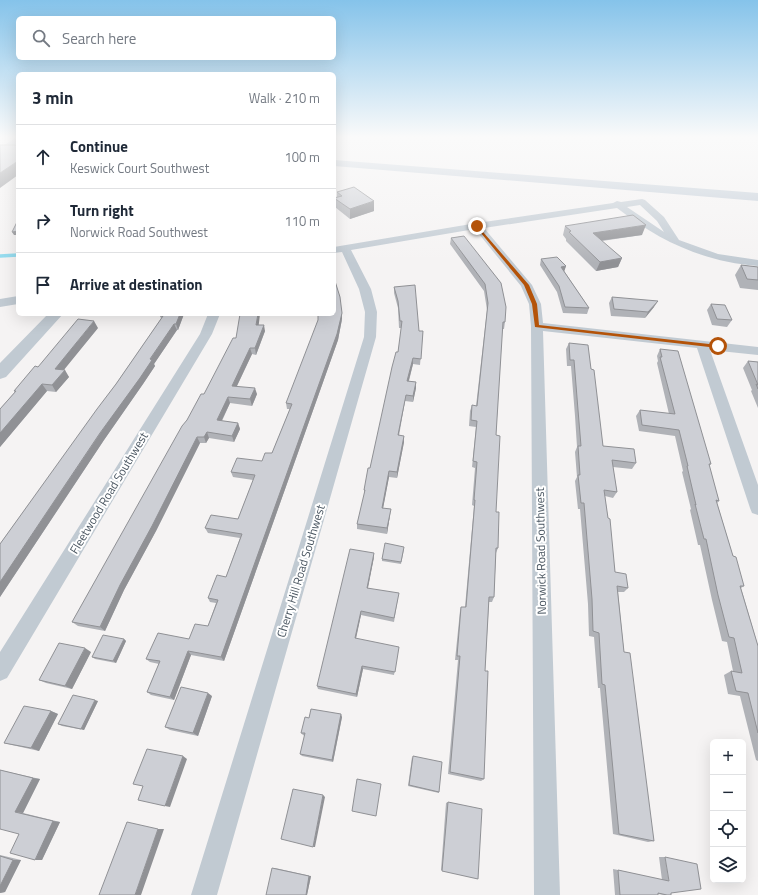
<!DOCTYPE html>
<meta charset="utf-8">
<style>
:root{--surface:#fff;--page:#f6f6f7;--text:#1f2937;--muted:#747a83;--line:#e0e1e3}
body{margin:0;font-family:"Titillium Web",sans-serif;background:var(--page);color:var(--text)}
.controls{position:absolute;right:12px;bottom:12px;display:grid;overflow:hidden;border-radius:6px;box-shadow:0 4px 16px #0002}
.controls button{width:36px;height:36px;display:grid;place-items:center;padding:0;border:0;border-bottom:1px solid var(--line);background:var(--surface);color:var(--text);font:20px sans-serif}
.stop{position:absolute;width:12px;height:12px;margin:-9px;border:3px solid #b45309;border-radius:50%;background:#fff}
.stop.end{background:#b45309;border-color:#fff;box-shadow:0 1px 4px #0008}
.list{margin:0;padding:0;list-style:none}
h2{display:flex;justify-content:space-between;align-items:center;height:52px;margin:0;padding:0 16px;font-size:17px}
h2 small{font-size:13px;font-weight:400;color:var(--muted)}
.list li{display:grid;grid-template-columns:26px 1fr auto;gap:12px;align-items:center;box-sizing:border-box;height:64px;padding:0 16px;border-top:1px solid var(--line)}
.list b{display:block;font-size:15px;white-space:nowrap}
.list p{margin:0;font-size:13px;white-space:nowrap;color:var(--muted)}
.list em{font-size:13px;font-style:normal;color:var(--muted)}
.icon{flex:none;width:22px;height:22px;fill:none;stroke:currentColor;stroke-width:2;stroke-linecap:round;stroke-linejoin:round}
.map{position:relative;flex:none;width:758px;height:895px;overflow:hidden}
.search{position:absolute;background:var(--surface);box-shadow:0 4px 16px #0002;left:16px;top:16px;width:320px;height:44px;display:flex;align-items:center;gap:10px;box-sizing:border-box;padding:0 14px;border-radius:6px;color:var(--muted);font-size:15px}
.panel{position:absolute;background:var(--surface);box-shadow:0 4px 16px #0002;left:16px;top:72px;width:320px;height:244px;border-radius:6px}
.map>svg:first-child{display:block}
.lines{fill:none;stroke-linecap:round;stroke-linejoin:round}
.stream{stroke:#90daee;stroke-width:3.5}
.minor{fill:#c1cad2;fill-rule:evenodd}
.tertiary{fill:#c1cad2;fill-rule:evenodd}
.secondary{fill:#c1cbd6;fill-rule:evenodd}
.wall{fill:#b0b2b7}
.shaded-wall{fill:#909195}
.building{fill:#cdcfd5;stroke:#909195}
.route{fill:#b45309}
.labels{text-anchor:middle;stroke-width:4;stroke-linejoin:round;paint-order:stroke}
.street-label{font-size:12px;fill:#4a5661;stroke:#fff}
</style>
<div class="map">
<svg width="758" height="895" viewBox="0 0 758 895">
<rect width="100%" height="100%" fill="#f5f3f3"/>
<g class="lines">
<path class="stream" d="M0,256L18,255"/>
<path class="minor" d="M15,138H18V143L0,153V148Z
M642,199L645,200L664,217L679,240L718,254L758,260V266C704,262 659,241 617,208L484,228L532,285L541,304L543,323L758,347V355L710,350L758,485V515L752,513L750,508L697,348L543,331L560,895H534L531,326L529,304L521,286L475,229L351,250L371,289L377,312L376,337L217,895H191L364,337L365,312L359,289L342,252L334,253V247L477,223L613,203L617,201L621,202ZM640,205L657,221L664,232L627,207Z
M208,314H220L212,334L7,678L0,681V652L200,334Z"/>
<path class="tertiary" d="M18,296V304L0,307V299Z
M48,314H63L6,377L0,379V363Z"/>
<path class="secondary" d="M334,160L758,193V201L334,166Z"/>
</g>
<path class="wall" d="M337,192L374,211L350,219L335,207L334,198L337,197Z
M565,226L642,235L602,241L622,258L618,267L596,271L566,241V239L563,235Z
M464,236L505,322L504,329H502L496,435V512L498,548L496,553L494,597L492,602H489L485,671L484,779L481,781L448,774L458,660H455L460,611L461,607H465L474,506L472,505L475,468L472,467L476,427L469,426L470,411L472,405L476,406L487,310L484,291L450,244L451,238Z
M541,259L566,266L564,271L589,308L587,314L563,313L557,292L540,265Z
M741,265L758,267V290L740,288L735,275Z
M394,287L419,331H423L420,365L413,364L409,381L416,382V388L413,402L405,401L399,436H404V442L397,478L389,477L383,508L390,515L387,534L357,529V524L364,496V490L370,468L398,352L402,328H399L398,308L394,293Z
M612,297L654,307L645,318L611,316L609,303Z
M711,304L732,320L727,327L712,325L707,310Z
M160,314H184L178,330H177L154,364L155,366L143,384L104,440L0,597V544L116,384L161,319Z
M342,319L338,340L224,661L191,655L174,700L151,695L147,692L159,664L150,662L146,659L189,639L208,626L216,603L210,602L208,598L226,577L240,538L208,533L205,528L238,519L253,480L233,477L231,472L262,461L272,453L290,409H287L286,403Z
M259,325L265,331L256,355L252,354L237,386L257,394L252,406L230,403L222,421L238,423L240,429L234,442L209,438L206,443H200L156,531L124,590L105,631L78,626L72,622L187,420L204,394L236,338Z
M98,328L63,370L69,377L56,392L47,391L0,447V409L15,392L14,391L38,367Z
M569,343L591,369L603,446L636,463L632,469L613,467L617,492L613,498L605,496L615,572L628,588L624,592H618L624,652L654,841L648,842L613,834L600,688H598L594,637L589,636L588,604L580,509H578L575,481L577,477L575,452L577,447L575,416L571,366H567L566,349Z
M660,349L711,464L709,466L719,501L717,503L733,556L744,586L741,588L758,646V761L756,760L740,696L728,694L724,675L731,671H733L727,642L722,641L712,600L700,545H698L690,510L691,509L682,472L683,471L675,436L639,431L636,416L640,410L669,414L657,363L658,361L657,356Z
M748,361L758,362V408L751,391L752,390L743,368Z
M404,549L401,564L382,561V559Z
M374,557L368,588L398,598L394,622L361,615L356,639L398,651L394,675L363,669L357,697L318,689L317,686Z
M124,639L126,641L116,663L95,659L92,657Z
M91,652L72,689L46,683L39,680Z
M212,696L198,736L170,730L165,727Z
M98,701L84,730L62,726L58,724Z
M51,711L58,714L39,751L12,745L4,743Z
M342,717L333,762L302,756L300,754L305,736L303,735L301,733L309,718Z
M412,757L439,792V793L408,786Z
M0,770L40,779L23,813L60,822L42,860L19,834Z
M448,802L478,879L441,870L446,803Z
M0,855L21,860L5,892L0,893Z
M659,857H665L671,895H664L658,894V895H615L613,869L618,870L662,880Z
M272,868H275L311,876L307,895Z"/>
<path class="shaded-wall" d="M18,161V175L0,188V173Z
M374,201V211L350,219V209Z
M646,225L642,235L590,242L593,233Z
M18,231V235H14L12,232Z
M622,258L618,267L596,271L600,262Z
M566,266L564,272L561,267Z
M658,301L654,307L645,318L648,312Z
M342,313V319L338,340L224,661L221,657Z
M180,314H184L178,330L176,324Z
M258,314H260L258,331L256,325Z
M94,321L98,328L59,376L55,369Z
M174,324L177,330L154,364L155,366L143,384L104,440L0,597V582Z
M264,325L265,331L256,355L255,348Z
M250,348L252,354L234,392L232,386Z
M413,358V364L407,387V381Z
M65,370L69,377L56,392L52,385Z
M416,382V388L413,402V396Z
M42,384L47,391L0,447V433Z
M255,388L257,394L252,406L250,399Z
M406,395L405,401L397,442L398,435Z
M228,397L230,403L219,426L217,420Z
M238,423L240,429L234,442L232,436Z
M207,432L209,438L206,443L204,437Z
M404,436V442L397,478V472Z
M197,437L200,443L156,531L124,590L105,631L100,627L120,585Z
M389,471V477L382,514V508Z
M391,509L390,515L387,534V528Z
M374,553V557L367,592V588Z
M361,611V615L355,642V638Z
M124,639L126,641L116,663L113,661Z
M85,648L91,652L72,689L65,686Z
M188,651L191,655L174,700L170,697Z
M362,666L363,669L357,697L356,694Z
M208,693L212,696L198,736L193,733Z
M95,700L98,701L84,730L81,729Z
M51,711L58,714L39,751L31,748Z
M341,714L342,717L333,762L332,760Z
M183,756L187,759L170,807L165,806Z
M33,778L40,779L23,813L15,812Z
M323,795L325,797L315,847H313Z
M53,821L60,822L42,860H35Z
M158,829H164L141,895H135Z
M13,860H21L5,892L0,893V886Z
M309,876H311L307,895H306Z"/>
<path class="building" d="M0,145H18V161L0,173Z
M354,187L374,201L350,209L334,198L342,196L337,192Z
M633,215L646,225L593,233L622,258L600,262L569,232L571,231L565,226Z
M18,220V231L12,232Z
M464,236L501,283L506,307L505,322H503L496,435L500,436L496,512H499L498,548H496L494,597H489L485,671H488L484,779L450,772L460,656H457L461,607H466L475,500H474L477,462L473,461L477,421L471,420L472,405L477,406L488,303L485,284L451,238Z
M557,257L566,266L561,267L589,308L565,307L559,286L541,259Z
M741,265L758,267V280L747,279Z
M334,278L340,297L342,313L337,334L221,657L188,651L170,697L147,692L160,661L146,659L158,633L189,639L195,624L208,626L218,600L208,598L217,575L226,577L242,534L205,528L211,515L238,519L255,475L231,472L237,458L262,461L265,453H272L292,404L286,403L318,320V314H334Z
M415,285L419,331H423L421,359L413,358L407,381L416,382L413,396L406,395L398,435L404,436L397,472L389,471L382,508L391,509L387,528L357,524L365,490H364L368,468H370L392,367L396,352H398L402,321H400L398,301L394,287Z
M612,297L658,301L648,312L614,309Z
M711,304L725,305L732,320L717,319Z
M160,314H180L176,324H174L150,359L152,360L140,378L100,433L0,582V544L97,409L116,384L163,316H160Z
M240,314H258L256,325H264L255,348H250L232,386L255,388L250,399L228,397L217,420L238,423L232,436L207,432L204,437H197L152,526L120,585L100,627L72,622L182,426L187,420L201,394H204L233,338H236Z
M78,319L94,321L55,369L65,370L52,385L42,384L0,433V409L16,391H14L35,366L38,367Z
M569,343L588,345L591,369L594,370L603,446L634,449L636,463L612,460L617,492L604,490L608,518L610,519L615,572L626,574L628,588L617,586L624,652L630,653L654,841L619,834L605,685L602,684L599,633L593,631L592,599L584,503H581L578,475H580L578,446H581L578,410L574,360H570Z
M660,349L678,351L711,464H709L719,501L716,500L733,556L736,557L744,586H740L758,646V733L748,693L736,691L731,671L742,673L734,638L729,637L718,595L706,539H704L695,504L696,505L687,466H688L679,430L642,425L640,410L675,414L660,357H662Z
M748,361L758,362V389L756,384L758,385Z
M385,543L404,547L401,562L382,559Z
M350,549L374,553L367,588L399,593L394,618L361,611L355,638L399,647L395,672L362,666L356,694L317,686Z
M103,635L124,639L113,661L92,657Z
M59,643L85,648L65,686L39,680Z
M181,687L208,693L193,733L165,727Z
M73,695L95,700L81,729L58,724Z
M24,706L51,711L31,748L4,743Z
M311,709L341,714L332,760L300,754L305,733H301L305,717L309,718Z
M147,749L183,756L165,806L138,800L143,786L133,784Z
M413,756L442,762L439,792L409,785Z
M0,770L33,778L15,812L53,821L35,860L10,853L19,834L0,829Z
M357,779L381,784L376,816L352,811Z
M293,789L323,795L313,847L281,839Z
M448,802L482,809L478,879L442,871Z
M127,822L158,829L135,895H99Z
M0,856L13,860L0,886Z
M665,857L697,864L701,889L671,893V895H667L658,893V895H620L618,870L669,881Z
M272,868L309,876L306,895H266Z"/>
<linearGradient id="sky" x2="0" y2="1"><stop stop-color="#85c3ea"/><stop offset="0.52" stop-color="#fafafa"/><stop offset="1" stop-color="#fafafa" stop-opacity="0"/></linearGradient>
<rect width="758" height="263" fill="url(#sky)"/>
<path class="route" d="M477,225L529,285L537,304L539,325L718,345L721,346L718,348L535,327L532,304L524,285L476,227Z"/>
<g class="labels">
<g class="street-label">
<text transform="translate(109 493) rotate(-59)" y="4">Fleetwood Road Southwest</text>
<text transform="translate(541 551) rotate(-91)" y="4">Norwick Road Southwest</text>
<text transform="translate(301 571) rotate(-73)" y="4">Cherry Hill Road Southwest</text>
</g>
</g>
</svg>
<div class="controls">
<button>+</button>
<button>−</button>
<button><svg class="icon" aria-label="locate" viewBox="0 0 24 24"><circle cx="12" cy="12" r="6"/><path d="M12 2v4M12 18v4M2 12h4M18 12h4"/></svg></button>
<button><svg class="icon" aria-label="layers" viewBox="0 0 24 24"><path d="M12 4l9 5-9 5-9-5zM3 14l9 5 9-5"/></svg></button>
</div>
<div class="stop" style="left:718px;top:346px"></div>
<div class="stop end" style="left:477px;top:226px"></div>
<div class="search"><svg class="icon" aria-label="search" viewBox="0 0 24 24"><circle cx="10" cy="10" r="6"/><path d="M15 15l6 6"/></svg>Search here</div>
<section class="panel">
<h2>3 min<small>Walk · 210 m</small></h2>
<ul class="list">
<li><svg class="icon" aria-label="ahead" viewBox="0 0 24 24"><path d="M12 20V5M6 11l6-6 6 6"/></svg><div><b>Continue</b><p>Keswick Court Southwest</p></div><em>100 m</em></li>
<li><svg class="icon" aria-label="right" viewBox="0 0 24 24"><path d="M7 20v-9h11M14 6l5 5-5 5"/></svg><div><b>Turn right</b><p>Norwick Road Southwest</p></div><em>110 m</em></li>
<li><svg class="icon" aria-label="arrive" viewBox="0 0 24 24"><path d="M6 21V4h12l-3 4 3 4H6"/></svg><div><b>Arrive at destination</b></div></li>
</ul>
</section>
</div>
